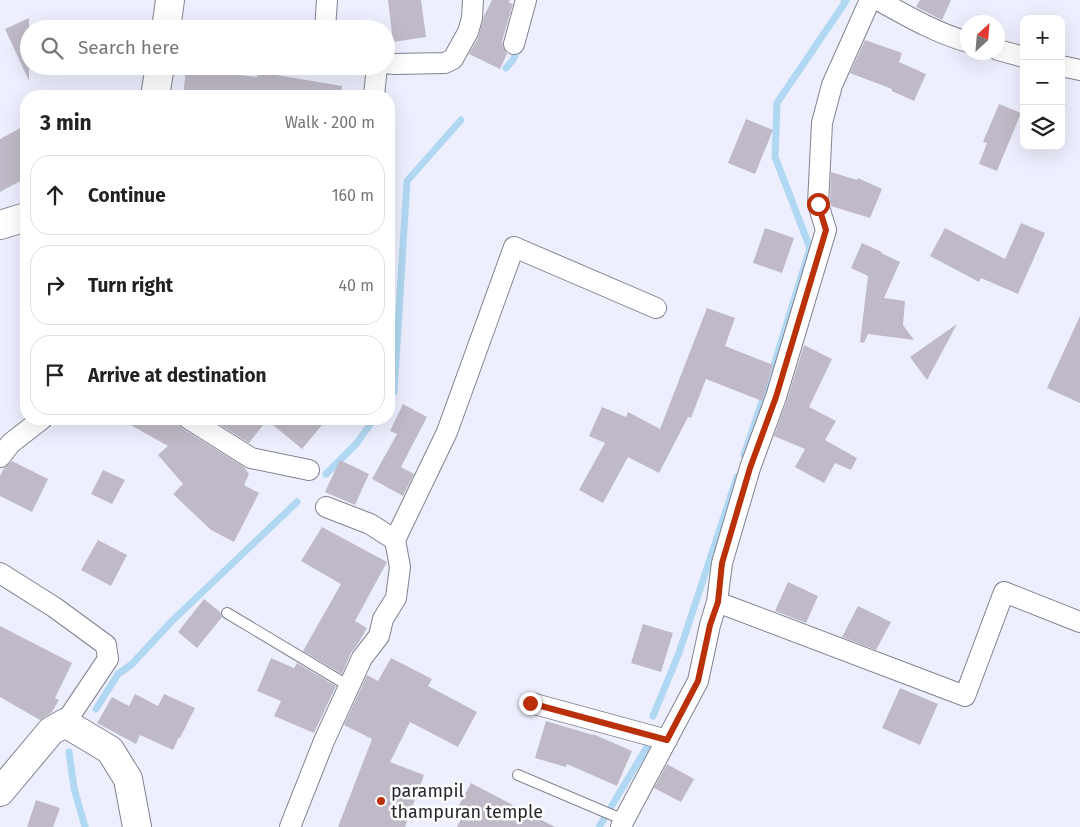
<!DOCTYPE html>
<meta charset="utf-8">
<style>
:root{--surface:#fff;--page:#f2f2f2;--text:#222;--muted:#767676;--line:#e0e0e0}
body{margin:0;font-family:"Fira Sans",sans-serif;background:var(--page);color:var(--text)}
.controls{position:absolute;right:15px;top:15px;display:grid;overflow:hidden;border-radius:10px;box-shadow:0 5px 20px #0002}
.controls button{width:45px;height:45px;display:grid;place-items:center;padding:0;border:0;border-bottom:1px solid var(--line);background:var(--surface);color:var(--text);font:25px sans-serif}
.compass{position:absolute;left:960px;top:15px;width:45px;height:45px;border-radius:50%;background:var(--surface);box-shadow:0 5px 20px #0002;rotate:26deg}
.stop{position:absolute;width:15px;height:15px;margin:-11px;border:4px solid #ba3008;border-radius:50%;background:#fff}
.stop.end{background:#ba3008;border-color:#fff;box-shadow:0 1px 5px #0008}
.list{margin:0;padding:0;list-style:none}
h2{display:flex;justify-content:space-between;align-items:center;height:65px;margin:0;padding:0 20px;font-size:21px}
h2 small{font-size:16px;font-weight:400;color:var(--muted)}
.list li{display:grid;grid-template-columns:32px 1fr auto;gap:15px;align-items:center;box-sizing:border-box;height:80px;margin:0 10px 10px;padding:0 10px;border:1px solid var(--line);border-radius:20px}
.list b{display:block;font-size:19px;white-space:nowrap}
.list em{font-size:16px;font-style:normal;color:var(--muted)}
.icon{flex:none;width:28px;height:28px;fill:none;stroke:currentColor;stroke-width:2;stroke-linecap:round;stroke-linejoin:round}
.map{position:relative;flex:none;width:1080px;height:827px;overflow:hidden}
.search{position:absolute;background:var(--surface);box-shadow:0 5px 20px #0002;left:20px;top:20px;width:375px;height:55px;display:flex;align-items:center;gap:12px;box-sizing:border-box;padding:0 18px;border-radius:28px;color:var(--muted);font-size:19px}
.panel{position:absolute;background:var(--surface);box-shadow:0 5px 20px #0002;left:20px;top:90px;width:375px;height:335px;border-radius:20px}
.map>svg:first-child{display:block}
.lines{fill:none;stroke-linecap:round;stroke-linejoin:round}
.stream{stroke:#b1d8f2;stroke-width:7}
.building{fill:#c0bac8}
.lane-casing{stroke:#818290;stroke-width:12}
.street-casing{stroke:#818290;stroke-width:22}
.secondary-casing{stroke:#818290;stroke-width:30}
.lane{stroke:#fff;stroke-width:10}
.street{stroke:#fff;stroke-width:20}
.secondary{stroke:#fff;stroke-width:28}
.route{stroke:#ba3008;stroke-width:6}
.poi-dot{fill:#ba3008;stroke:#fdfdfd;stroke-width:2}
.labels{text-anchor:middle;stroke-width:5;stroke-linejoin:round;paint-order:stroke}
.poi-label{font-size:18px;fill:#27272d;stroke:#fdfdfd;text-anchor:start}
</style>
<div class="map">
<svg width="1080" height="827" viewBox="0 0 1080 827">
<rect width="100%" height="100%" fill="#edeffe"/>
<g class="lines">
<path class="stream" d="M506,68L513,60L519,45
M389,398L394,392L407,181L461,120
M744,455L771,375L810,248L775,157L777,103L846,1L844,0
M326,474L356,444L374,419
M96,709L118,674L131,665L172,621L297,502
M653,716L679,653L737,477
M69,752L74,788L85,827
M599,827L647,747"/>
</g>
<path class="building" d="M388,0H421L426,37L393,42Z
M492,0H510L509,3L513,4L502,41L503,47L507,54L500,69L469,54L478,38L484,16Z
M920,0H951L942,20L916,7Z
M29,18V81L5,29Z
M865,40L902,53L899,62L926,74L914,101L892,91V89L850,73Z
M186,69L257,77L258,72L342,86L341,96H183Z
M999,104L1021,113L997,171L979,164L987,143L983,142Z
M746,119L773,130L755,174L728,163Z
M26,125V178L0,192V139Z
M831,172L857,180L858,178L882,189L870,218L831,206L830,202Z
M1021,223L1045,233L1018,294L981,278L979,282L930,256L945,228L1005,259Z
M765,228L794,238L782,273L753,263Z
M862,243L882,252L881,253L900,262L884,298L905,301L903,325L914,340L868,334L864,343L860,342L868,276L851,268Z
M707,308L735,318L725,346L773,365L762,401L706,379L691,418L688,417L659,473L628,457L603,503L579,490L605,443L589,436L602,407L626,417L628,412L660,429Z
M1080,316V403L1047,388Z
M957,324L927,380L910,357Z
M804,345L832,359L809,407L836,421L825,440L857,458L851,470L835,463L824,483L795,467L805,449L774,436L787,400Z
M403,404L427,417L401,467L414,474L403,496L372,479L397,434L390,431Z
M120,419H177L178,424L183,429L244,467L249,474L244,485L259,493L234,542L211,530L173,494L183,484L158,455L168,446Z
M211,419H327L302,449L267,420L249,443Z
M340,460L369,474L355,505L325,492Z
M12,461L48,479L32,512L0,496V476L4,468Z
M103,470L125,480L112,504L91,494Z
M322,527L387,562L355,621L367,628L359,642L351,653L342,674L303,651L341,584L301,561Z
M98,540L127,555L111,586L81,570Z
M788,582L818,596L806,623L775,611Z
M204,599L220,612L222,617L197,648L178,632Z
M858,606L891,622L876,650L842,637Z
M643,624L673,633L661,672L631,663Z
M0,626L72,663L55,698L59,700L52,712L40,720L0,697Z
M271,658L294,668L297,663L336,686L314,733L274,716L281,701L257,691Z
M391,658L432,679L428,686L477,712L458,747L410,722L390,762L424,775L405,827H338L372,739L344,725L367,675L378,681Z
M900,688L938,704L920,745L882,728Z
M135,694L158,706L164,694L195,708L180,738L179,737L173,750L140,735L136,744L97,723L112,697L129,706Z
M546,721L593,735V734L632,751L617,786L567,764L566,767L535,758Z
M667,764L694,779L681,802L654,788Z
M471,783L555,827H457L464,813L457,809Z
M36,800L60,808L53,827H27Z"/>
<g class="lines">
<defs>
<path id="lane" d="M227,613L349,686
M518,775L624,820"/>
<path id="street" d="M878,0C907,16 936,33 968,42
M325,29L327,0
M514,44L526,0
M998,50L1024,57
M386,63L395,64L445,63L453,59L468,32L472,18L473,0
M1061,66L1080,70
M374,96L377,66
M189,419L251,458L309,470
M0,457L11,443L42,419
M395,540L447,432L514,247L656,308
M0,573L54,607L106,645L108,659L65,723
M717,602L965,696L1004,592L1080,622
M531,703L667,740
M290,827L324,741L362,658L379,636L383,619L396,598L400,567L395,540L370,524L326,507
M621,827L624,820L698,681L710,625L717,602L722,563L750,468L776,397L826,230L818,204L822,123L832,85L870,0"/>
<path id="secondary" d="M166,29L170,0
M155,96L160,66
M0,225L26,217
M0,792L51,731L65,723L110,750L128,779L137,827"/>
</defs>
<use href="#lane" class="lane-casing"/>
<use href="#street" class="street-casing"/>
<use href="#secondary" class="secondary-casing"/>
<use href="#lane" class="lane"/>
<use href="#street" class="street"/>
<use href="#secondary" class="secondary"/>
</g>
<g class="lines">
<path class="route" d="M530,703L667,740L698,681L710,625L718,602L722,563L750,468L776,397L826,230L818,204"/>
</g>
<circle class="poi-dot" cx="381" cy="801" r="5"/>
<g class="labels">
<g class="poi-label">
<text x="391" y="797">parampil<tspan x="391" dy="21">thampuran temple</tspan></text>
</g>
</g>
</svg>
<div class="controls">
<button>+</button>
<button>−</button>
<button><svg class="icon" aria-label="layers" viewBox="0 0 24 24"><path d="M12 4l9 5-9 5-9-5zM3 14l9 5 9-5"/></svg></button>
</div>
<svg class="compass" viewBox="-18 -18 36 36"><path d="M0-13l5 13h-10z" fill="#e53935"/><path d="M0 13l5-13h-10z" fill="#767676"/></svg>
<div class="stop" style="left:818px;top:204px"></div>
<div class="stop end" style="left:530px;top:703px"></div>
<div class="search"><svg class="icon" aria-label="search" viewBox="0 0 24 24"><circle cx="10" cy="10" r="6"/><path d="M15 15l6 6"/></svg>Search here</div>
<section class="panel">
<h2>3 min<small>Walk · 200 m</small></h2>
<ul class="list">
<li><svg class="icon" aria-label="ahead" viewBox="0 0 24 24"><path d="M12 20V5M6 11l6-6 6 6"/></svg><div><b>Continue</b></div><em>160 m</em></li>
<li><svg class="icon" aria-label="right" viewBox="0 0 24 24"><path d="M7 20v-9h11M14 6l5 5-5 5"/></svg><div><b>Turn right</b></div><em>40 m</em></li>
<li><svg class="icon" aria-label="arrive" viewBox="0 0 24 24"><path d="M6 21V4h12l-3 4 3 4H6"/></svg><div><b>Arrive at destination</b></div></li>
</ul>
</section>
</div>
